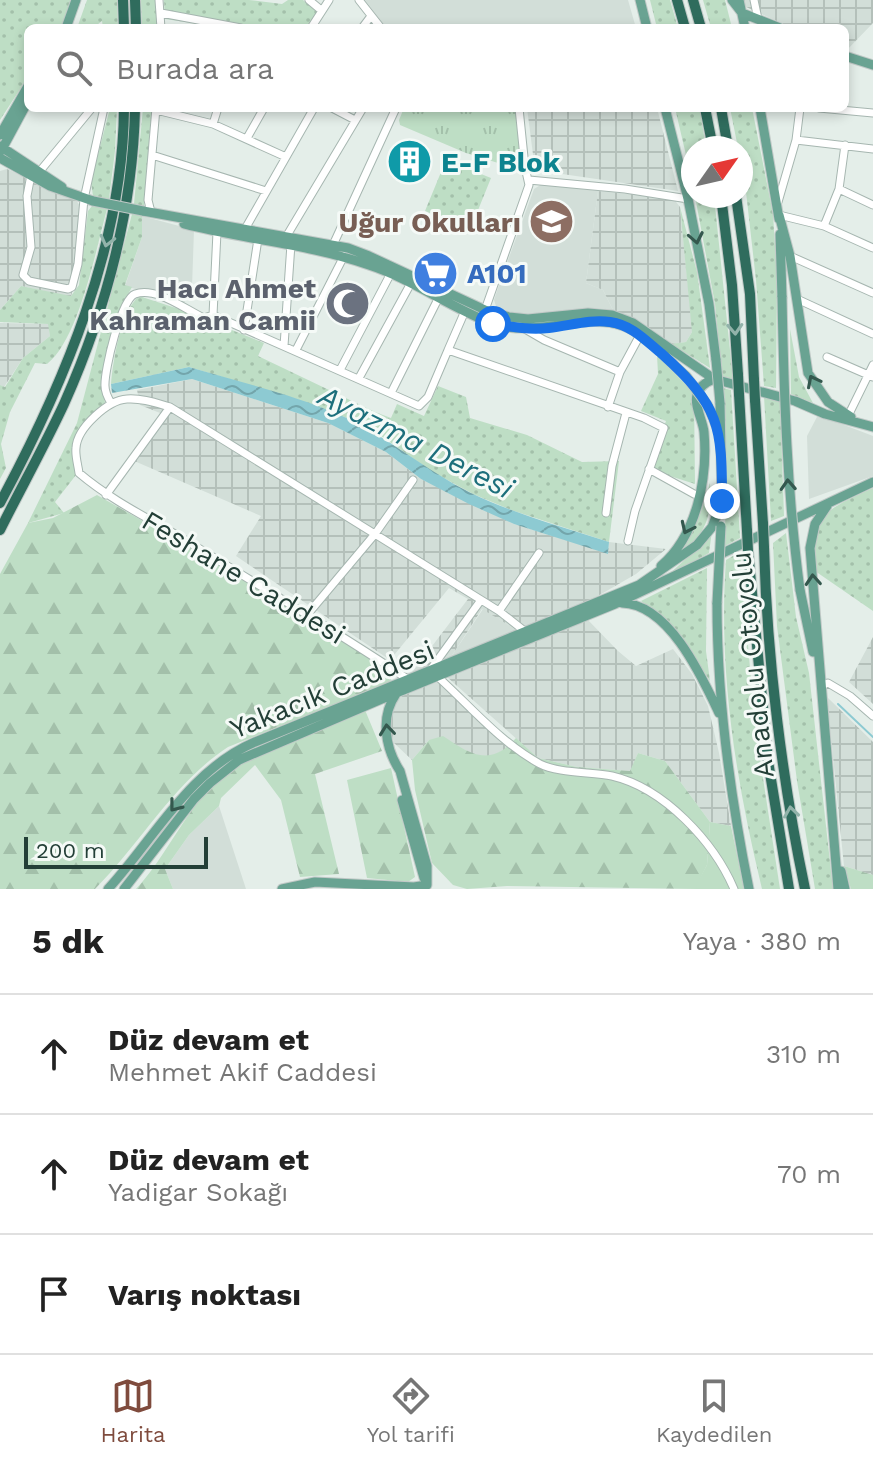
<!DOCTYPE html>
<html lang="tr">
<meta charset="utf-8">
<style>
:root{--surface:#fff;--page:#f2f2f2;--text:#222;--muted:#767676;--line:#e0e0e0;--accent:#7f4b3d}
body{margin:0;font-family:"Work Sans",sans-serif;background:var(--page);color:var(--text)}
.compass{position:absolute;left:681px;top:136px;width:72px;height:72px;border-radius:50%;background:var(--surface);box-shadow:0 4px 12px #0003;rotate:56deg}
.scale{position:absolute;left:24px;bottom:20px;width:184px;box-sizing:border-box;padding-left:8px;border:4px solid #233f37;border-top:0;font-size:22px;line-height:28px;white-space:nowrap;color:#233f37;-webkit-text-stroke:6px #f5faf7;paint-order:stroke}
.stop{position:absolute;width:24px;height:24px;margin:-18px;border:6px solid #1a73e8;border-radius:50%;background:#fff}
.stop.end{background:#1a73e8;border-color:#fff;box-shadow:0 2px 8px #0008}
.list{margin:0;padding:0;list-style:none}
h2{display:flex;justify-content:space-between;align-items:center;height:104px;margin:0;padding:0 32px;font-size:34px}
h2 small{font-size:26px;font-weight:400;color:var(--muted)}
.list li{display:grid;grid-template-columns:52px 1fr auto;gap:24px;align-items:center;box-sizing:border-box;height:120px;padding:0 32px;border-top:2px solid var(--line)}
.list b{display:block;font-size:30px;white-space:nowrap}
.list p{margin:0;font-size:26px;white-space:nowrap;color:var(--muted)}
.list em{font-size:26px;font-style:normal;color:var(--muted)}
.icon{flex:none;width:44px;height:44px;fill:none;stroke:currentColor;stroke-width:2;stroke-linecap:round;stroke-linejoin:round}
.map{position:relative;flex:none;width:873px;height:889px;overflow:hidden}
.search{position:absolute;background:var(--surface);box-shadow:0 4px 12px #0003;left:24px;right:24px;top:24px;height:88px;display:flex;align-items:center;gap:20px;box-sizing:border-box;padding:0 28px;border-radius:12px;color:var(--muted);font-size:30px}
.sheet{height:464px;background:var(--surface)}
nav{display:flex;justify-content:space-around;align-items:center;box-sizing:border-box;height:112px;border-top:2px solid var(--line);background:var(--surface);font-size:22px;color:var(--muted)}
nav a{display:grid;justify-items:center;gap:4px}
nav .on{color:var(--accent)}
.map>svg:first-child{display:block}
.built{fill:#d2ded8}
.industrial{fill:url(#industrial-grid)}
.grass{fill:url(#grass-dots)}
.forest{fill:url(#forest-firs)}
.park{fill:url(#park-tufts)}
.pitch{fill:#bedec5}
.water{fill:url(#water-waves)}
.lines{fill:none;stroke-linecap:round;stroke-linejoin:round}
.stream{stroke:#8dcad2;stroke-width:2}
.minor-casing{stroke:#a6b6b0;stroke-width:9}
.major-casing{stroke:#c1c9c7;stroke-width:11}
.highway-casing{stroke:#c1c9c7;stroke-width:12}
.minor{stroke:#fff;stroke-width:7}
.major{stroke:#69a392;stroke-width:9}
.highway{stroke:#2f6c5d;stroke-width:10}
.major-bridge-casing{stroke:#c1c9c7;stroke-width:11;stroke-linecap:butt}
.highway-bridge-casing{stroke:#c1c9c7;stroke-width:12;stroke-linecap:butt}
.major-bridge{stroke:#69a392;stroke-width:9}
.highway-bridge{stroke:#2f6c5d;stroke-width:10}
.oneway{stroke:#34584e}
.oneway2{stroke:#92b3aa}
.route{stroke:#1a73e8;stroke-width:10}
.labels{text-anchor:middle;stroke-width:6;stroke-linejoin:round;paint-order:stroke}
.culture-label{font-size:28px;font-weight:bold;fill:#0d838f;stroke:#f5faf7;text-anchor:start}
.education-label{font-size:28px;font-weight:bold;fill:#785e54;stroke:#f5faf7;text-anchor:end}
.shop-label{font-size:28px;font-weight:bold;fill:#366cbe;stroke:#f5faf7;text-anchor:start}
.worship-label{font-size:28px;font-weight:bold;fill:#5b616d;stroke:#f5faf7;text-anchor:end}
.street-label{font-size:28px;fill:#233f37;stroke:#f5faf7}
.water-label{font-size:30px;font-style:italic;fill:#1d6f7c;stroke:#f5faf7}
</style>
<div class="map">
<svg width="873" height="889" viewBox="0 0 873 889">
<defs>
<pattern id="industrial-grid" width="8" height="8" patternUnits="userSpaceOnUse" patternTransform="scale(2)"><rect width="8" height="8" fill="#d2ded8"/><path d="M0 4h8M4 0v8" fill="none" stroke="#b4c0ba"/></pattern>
<pattern id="grass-dots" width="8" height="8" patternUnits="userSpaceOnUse" patternTransform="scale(2)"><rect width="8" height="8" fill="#bedec5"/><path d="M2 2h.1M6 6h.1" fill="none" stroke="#a3c0aa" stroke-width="1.8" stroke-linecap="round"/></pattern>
<pattern id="forest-firs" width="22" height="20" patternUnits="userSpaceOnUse" patternTransform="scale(2)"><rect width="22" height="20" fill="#bedec5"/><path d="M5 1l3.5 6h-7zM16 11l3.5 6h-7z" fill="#a3c0aa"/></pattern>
<pattern id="park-tufts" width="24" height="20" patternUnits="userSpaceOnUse" patternTransform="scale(2)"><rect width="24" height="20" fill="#bedec5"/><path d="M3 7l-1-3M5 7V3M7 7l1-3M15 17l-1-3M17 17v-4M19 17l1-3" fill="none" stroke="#a3c0aa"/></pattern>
<pattern id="water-waves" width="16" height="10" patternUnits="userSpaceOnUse" patternTransform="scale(2)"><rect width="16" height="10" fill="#8dcad2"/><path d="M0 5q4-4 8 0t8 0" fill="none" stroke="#73a5ab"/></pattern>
</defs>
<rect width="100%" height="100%" fill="#e4eee9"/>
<path class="built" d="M365,0H628L636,28H386Z
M542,184L598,191L586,283L603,290L613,310L598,308L526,314L505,311L496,306L494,300L500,282L534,189Z
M142,216L194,230L192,287L184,303L125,286L142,237Z
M818,415L873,436V476L809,499L807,436Z
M483,609L518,631L451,657Z
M219,806L246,889H173L165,869L189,835Z"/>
<path class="industrial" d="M742,0H873V23L845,52V28H792L744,6Z
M527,108H657L678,191L535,170Z
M7,169L76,200L82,209L79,262L71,297L21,286L0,310V171Z
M598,191L673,198L680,207L692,326V332L686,342L671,344L636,320L613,310L603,290L586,283Z
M0,323L49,324L50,336L23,358L4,387L0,385Z
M192,379L328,423L386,452L421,479L514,524L608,553L609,542L666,549L636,574L577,608L518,631L482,609L451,657L410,675L468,599L449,588L390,660L236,556L261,516L132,460L165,415L140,405L137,390Z
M587,619L618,651L636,666L673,649L692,674L708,706L719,753L731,826L710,822L665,761L638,753L631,771L577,767L538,758L447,677Z
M873,637V704L849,682Z
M438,682L508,748L490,757L472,754L461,748L429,740L412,760L394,743L388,720L394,704L404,694Z
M827,697L873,742V875L844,866Z"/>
<path class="grass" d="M0,0H72L68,15L60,28H28V77L0,120Z
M87,0H117L118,28H103L102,21L93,28H77Z
M141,0H156L158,28H142Z
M164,0H249L282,4L288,0H303L317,12L306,28H225L165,19Z
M650,0H670L678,28H657Z
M703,0H725L732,28H711Z
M110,108H117L115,151L109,199L93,196L91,182Z
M143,108H152L144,206L134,204Z
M675,108L700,110L706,148H693V185Z
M730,108H752L773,214L777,278L776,388L764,386L756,280L741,148H738Z
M446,160L491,178L470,230L425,211Z
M695,196H714L733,379L722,376L715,304Z
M92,206L107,209C96,249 79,339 47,364L35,363L10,412L1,444L6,468L0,479V385L5,387L23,358L50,336L48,324L0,322V310L21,286L71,296L79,285L88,211Z
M680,207L697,272L710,368L671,344L686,342L692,332Z
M132,214L142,216V237L125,285L132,287C114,320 99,366 105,403L89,419L72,446L76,475L55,502L64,513L28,523L77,423Z
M139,296L182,310L264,343L258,356L375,412L391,418L397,404L424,416L438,386L466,397L470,418L527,435L582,462L619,461L609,542L511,510L473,494L431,471L377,433L338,414L290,397L189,367L111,384C113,361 121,311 139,296Z
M790,329L799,377L813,403L791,394Z
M657,355L694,393L695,484L648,469L666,421L641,411L658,374Z
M723,388L731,390L740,538L725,546L726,435Z
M764,396L780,400L784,516L771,521Z
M710,483C712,529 701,536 668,566C689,540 702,515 710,483Z
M873,488V611L815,571C809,515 825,510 873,488Z
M712,531L709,553L666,577L701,545Z
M786,533L796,617L809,673L833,889H815L797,781L777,626L773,543Z
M740,552L755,726L780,889H762C736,781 718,672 726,560Z
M707,568L706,651L710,681L677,632L641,601Z"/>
<path class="forest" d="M97,495L287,603L394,673L390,682L228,747C173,783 141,843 95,889H0V574L28,523L53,518Z
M365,710L382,751L315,774L339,874L300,877L281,800L255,765L221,798L219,806L189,835L165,869L173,889H136C167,856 185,810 219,779C250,752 325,727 365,710Z
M443,736C470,754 490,768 516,738L538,758L577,767L630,771L638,753L665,761L710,822L707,865L697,885V889L507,886L467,889L453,885L432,863L415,790L412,760L429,740Z
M391,768L415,877L408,882L367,878L347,780Z
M844,866L873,875V889H851Z"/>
<path class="park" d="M404,108H516L521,163L514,168L466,153L400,125L399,120Z"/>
<path class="pitch" d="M710,822L731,826L744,889H697L696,885L707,865Z"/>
<path class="water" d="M189,367C239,382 292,394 340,415C387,436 425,470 471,493C515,514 563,527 609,542L608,554L514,524L469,504L421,479L386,452L328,423L192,379L112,393L111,384Z"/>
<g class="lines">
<path class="stream" d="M838,704L873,737"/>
<defs>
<path id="minor" d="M159,0L161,28
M309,0L321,10
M359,0L381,28
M754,0L758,19
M161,13L241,28
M311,28L329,0
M362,28L371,16
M332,108L355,120
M819,108L873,113
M156,110L213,124L286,157
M213,124L218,108
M247,138L264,108
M796,140L873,149
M152,155L266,191
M40,171L92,108
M31,175L27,196L31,247L23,275L29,281L68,289L72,287L78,264L84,199L104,108
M529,180L625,189L688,199
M839,189L873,205
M778,202L796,140L800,108
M151,212L148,200L156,108
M779,215L824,226L873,248
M824,226L839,189L845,145
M245,229L314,108
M286,237L363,108
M333,245L396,108
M790,256L873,293
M797,299L873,334
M485,310L529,185L525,167L519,108
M213,315L217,232
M525,329L544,340L620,372L608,407
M244,330L258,239
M284,346L291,244
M296,350L344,256
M448,350L465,311
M827,357L873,377
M340,370L391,273
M620,372L640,335
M359,378L411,283
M391,393L439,297
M111,403C108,398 105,392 105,386C104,371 121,299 135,294C156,286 186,310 204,318L213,315L419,406L428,397L448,350L644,418L664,428L635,511L628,541
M848,416L873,365
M649,469L694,494
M106,495L170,407
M606,513L612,466L626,413
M499,611L539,553
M307,615L375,534L413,480
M431,669L481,600
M438,677C470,706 501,743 540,764C557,773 592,772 612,776C664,788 714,842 734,889
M409,680C336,631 261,587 187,541C150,519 112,501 79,473C78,465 75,456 76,448C77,428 108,400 127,399C142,398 156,403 170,407L499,611L527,633
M821,686L828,683L850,696L873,716"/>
<path id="major" d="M640,0L647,28
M732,0L742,13L780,28
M739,0L745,28
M66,28L76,0
M845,56L873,65
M665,108L688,199L709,304L716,360
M760,108L779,219
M0,135L28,86
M0,146L62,187
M1,151L28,101
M0,158L50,186L93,201
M143,211L348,248L369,256L485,310L509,317L528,319L588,313L612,315L633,323L714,379L795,401L825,414L873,427
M779,215L790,256L808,373L828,402L851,417
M184,224C246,240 309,244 369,265C412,279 449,307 491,323C536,339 584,311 624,326C648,335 667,360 686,376
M780,234L782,297
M720,403L722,503
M708,406L718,430
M829,503L815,524L810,548L838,889
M661,566C697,535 708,478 704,432C703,421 694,406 697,395C699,386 706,382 714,379
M800,590L813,652
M622,603C669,604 702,677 719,713
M717,603C717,699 730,795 749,889
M396,694C380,717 385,748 400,771L427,866V885
M402,800L424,878
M841,871L845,889
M108,889C155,838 188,771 255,742L639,585L697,545L712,527L722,501
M124,889L194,799L210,783L239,760L391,695L615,604L873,482
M282,889L315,882L414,887L427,885"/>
<path id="highway" d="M123,0L124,28
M135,0L136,28
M677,0L685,28
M693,0L701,28
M705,108L713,148
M721,108L728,148
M721,196L732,285L738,375
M736,196L750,294L754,380
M739,394L747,531
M755,400L763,524
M0,503C64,384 123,245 124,108
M0,530C21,488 44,447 64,404C105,312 133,210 135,108
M764,547C767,658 782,780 805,889
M748,551L768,761L789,889"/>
</defs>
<use href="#minor" class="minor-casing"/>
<use href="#major" class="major-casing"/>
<use href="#highway" class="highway-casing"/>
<use href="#minor" class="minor"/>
<use href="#major" class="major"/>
<use href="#highway" class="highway"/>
<defs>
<path id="major-bridge" d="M93,201L143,211
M782,297C784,396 787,493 800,590
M716,360L720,403
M686,376L708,406
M717,603L721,526"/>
<path id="highway-bridge" d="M738,375L739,394
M754,380L755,400
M763,524L764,547
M747,531L748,551"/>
</defs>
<use href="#major-bridge" class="major-bridge-casing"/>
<use href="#highway-bridge" class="highway-bridge-casing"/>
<use href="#major-bridge" class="major-bridge"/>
<use href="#highway-bridge" class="highway-bridge"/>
</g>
<defs><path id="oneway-chevron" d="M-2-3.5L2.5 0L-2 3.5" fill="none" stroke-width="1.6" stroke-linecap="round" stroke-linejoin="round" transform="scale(2)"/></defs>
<g class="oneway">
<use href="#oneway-chevron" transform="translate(696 238) rotate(79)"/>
<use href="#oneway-chevron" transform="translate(813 381) rotate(-117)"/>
<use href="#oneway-chevron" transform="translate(788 485) rotate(-93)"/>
<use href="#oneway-chevron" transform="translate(687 528) rotate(115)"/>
<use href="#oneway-chevron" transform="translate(813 580) rotate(-94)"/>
<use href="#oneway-chevron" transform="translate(387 730) rotate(-96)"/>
<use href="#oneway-chevron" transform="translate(175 806) rotate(128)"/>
</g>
<g class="oneway2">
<use href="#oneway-chevron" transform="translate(107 241) rotate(104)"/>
<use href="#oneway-chevron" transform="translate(735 329) rotate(87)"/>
<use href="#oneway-chevron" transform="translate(791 812) rotate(-98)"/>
</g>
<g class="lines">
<path class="route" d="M493,324C512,327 529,330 549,328C569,326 590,319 610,322C632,325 646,341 662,354C720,406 722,426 722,501"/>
</g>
<defs>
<symbol id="building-disc" viewBox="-11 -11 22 22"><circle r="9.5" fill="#0f9aa8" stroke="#f5faf7"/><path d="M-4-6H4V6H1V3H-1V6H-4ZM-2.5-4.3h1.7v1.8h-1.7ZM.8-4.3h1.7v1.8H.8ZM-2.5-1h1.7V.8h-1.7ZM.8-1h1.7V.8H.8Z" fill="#fff"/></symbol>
<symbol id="school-disc" viewBox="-11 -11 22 22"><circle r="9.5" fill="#8d6e63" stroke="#f5faf7"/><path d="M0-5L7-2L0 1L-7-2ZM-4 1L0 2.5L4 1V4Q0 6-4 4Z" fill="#fff"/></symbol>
<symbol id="supermarket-disc" viewBox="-11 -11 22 22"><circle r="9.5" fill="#3f7fe0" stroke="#f5faf7"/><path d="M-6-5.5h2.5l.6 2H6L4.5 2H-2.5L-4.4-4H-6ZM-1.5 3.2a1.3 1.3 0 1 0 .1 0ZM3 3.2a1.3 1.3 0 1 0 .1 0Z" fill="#fff"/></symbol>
<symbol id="mosque-disc" viewBox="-11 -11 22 22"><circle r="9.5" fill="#6b7280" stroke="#f5faf7"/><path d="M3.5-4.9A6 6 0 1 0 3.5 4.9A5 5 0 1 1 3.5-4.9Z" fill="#fff"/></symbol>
</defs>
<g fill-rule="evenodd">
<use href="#building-disc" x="384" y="136" width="51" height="51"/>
<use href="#school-disc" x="526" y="196" width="51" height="51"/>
<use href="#supermarket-disc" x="410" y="248" width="51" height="51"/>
<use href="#mosque-disc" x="322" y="278" width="51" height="51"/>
</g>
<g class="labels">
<g class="culture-label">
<text x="441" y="172">E-F Blok</text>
</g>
<g class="education-label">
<text x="521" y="232">Uğur Okulları</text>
</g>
<g class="shop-label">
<text x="467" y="283">A101</text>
</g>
<g class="worship-label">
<text x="316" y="298">Hacı Ahmet<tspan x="316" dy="32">Kahraman Camii</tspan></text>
</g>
<g class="street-label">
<text transform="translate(244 577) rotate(31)" y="10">Feshane Caddesi</text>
<text transform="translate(752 665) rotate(-96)" y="10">Anadolu Otoyolu</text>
<text transform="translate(332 689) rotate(-22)" y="10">Yakacık Caddesi</text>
</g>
<g class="water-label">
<text transform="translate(416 442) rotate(27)" y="10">Ayazma Deresi</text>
</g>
</g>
</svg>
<svg class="compass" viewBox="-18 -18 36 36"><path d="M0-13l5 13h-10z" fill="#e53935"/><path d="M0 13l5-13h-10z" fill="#767676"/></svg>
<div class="scale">200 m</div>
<div class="stop" style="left:493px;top:324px"></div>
<div class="stop end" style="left:722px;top:501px"></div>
<div class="search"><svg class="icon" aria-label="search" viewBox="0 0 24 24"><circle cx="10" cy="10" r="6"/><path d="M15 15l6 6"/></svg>Burada ara</div>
</div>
<section class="sheet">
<h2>5 dk<small>Yaya · 380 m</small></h2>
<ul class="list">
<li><svg class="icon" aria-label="ahead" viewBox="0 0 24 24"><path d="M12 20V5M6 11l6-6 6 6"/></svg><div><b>Düz devam et</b><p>Mehmet Akif Caddesi</p></div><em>310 m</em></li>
<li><svg class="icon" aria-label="ahead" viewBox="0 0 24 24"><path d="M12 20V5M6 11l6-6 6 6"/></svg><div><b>Düz devam et</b><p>Yadigar Sokağı</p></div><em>70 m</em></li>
<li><svg class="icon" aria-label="arrive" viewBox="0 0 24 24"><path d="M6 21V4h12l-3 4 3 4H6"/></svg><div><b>Varış noktası</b></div></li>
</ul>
</section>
<nav>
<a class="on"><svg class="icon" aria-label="map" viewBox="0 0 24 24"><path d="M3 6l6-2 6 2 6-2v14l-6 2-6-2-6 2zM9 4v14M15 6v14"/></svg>Harita</a>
<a><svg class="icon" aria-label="directions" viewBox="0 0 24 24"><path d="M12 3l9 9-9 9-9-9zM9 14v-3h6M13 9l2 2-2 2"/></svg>Yol tarifi</a>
<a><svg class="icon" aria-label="saved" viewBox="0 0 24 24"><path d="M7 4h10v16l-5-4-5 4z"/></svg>Kaydedilen</a>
</nav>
